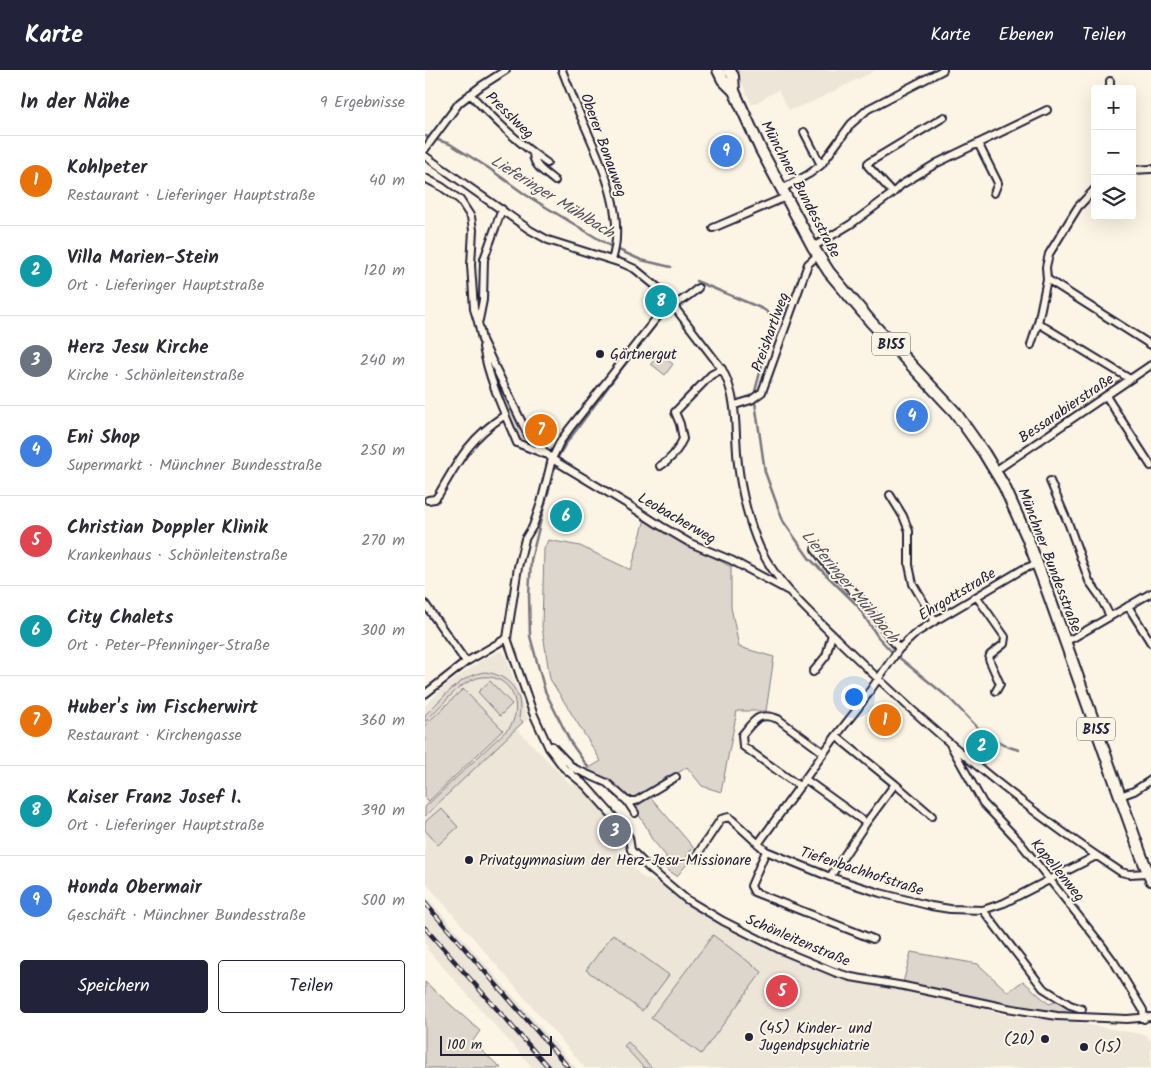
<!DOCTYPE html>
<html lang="de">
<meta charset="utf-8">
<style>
:root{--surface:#fff;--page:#f7f7f7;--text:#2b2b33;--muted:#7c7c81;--line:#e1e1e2;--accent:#22223b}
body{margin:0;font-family:Kalam,sans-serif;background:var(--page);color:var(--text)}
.controls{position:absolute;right:15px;top:15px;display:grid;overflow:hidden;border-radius:5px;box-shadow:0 5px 20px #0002}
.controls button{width:45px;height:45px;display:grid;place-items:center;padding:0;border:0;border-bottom:1px solid var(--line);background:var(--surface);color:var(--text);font:25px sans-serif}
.scale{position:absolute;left:15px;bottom:12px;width:112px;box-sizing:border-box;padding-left:5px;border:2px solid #22223b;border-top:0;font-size:14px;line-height:18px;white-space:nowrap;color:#22223b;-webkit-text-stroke:4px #fcf5e5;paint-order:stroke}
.you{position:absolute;left:428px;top:626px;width:18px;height:18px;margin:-12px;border:4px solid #fff;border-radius:50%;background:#1a73e8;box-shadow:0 0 0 8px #1a73e833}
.badge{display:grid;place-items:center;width:32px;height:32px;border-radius:50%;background:var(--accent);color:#fff;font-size:16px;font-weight:700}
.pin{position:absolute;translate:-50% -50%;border:2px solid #fff;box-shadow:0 1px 5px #0006}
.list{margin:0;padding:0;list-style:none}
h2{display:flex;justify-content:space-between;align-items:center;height:65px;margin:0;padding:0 20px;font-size:21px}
h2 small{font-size:16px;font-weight:400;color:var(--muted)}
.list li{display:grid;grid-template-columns:32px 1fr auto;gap:15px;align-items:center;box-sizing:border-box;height:90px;padding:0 20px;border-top:1px solid var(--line)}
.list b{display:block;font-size:19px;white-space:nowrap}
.list p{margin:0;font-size:16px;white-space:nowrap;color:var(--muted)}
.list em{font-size:16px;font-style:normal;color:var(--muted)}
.actions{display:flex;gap:10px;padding:15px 20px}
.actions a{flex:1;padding:11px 0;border:1px solid var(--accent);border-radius:5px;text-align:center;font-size:18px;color:var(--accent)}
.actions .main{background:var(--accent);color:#fff}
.icon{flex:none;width:28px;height:28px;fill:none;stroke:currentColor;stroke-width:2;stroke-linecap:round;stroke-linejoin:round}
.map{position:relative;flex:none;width:726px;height:998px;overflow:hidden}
header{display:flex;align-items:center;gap:30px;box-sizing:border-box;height:70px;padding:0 25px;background:var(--accent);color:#fff}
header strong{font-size:24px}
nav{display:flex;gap:28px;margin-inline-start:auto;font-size:18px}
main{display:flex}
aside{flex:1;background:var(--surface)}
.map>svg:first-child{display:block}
.built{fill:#ece5d8}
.green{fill:#dcd6cc;stroke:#7f7c84}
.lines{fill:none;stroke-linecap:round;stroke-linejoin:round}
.stream{stroke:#78757e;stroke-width:2.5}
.street-casing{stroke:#22223b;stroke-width:10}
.primary-casing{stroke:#22223b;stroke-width:14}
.street{stroke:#fcf5e5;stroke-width:6}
.primary{stroke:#fcf5e5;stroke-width:10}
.rail-casing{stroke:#22223b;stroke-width:4.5}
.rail{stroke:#fcf5e5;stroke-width:2.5;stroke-dasharray:8;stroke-linecap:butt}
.poi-dot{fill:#22223b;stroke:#fcf5e5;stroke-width:2}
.labels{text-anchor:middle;stroke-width:4;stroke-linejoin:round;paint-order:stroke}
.shield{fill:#fcf5e5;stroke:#63616e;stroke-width:1}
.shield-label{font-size:14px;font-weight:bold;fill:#22223b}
.street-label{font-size:15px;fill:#22223b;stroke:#fcf5e5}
.poi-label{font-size:15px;fill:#22223b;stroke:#fcf5e5;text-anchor:start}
.water-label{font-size:16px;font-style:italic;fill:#545362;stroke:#fcf5e5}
</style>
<header>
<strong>Karte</strong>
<nav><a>Karte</a><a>Ebenen</a><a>Teilen</a></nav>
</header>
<main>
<aside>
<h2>In der Nähe<small>9 Ergebnisse</small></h2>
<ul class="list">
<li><span class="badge" style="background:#e8710a">1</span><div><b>Kohlpeter</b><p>Restaurant · Lieferinger Hauptstraße</p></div><em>40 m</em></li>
<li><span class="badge" style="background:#0f9aa8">2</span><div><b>Villa Marien-Stein</b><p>Ort · Lieferinger Hauptstraße</p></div><em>120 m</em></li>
<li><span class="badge" style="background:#6b7280">3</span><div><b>Herz Jesu Kirche</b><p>Kirche · Schönleitenstraße</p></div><em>240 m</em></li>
<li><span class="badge" style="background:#3f7fe0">4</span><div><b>Eni Shop</b><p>Supermarkt · Münchner Bundesstraße</p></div><em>250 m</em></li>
<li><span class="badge" style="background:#e0444e">5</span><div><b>Christian Doppler Klinik</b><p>Krankenhaus · Schönleitenstraße</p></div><em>270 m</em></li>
<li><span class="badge" style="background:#0f9aa8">6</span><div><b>City Chalets</b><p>Ort · Peter-Pfenninger-Straße</p></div><em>300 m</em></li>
<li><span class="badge" style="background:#e8710a">7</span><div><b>Huber's im Fischerwirt</b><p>Restaurant · Kirchengasse</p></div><em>360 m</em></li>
<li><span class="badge" style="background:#0f9aa8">8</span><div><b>Kaiser Franz Josef I.</b><p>Ort · Lieferinger Hauptstraße</p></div><em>390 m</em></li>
<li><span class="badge" style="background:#3f7fe0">9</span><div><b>Honda Obermair</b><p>Geschäft · Münchner Bundesstraße</p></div><em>500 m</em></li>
</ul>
<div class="actions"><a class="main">Speichern</a><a>Teilen</a></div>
</aside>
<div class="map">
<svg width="726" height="998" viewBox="0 0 726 998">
<rect width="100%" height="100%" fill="#fcf5e5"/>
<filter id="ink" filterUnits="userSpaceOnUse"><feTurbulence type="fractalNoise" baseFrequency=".02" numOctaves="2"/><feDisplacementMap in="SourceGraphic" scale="10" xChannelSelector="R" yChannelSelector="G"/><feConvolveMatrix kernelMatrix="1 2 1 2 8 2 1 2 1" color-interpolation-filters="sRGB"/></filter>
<g filter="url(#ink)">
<path class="built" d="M311,0H451L385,33L364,40L353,20L327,35Z
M76,581L80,585L103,649L92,659L146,715L151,709L204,768L202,775L192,780L217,807L236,815L289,851L353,884L422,910L536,932L583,946L647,952L721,965L726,972V998H160L0,812V636L20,616L57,590Z
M0,825L36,866L151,998H108L2,879L4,877L0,873Z"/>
<path class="green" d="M233,284L248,294L240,305L226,294Z
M69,301L115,381L95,370L87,354Z
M220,449L306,497V537L314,577L349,587L341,641H312L296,722L277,716L262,697L222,723L268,777L262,786L266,789L252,806L241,799V786L226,768L222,758L204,729L161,700L176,691L125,609L117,557L119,479L123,470L155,476L206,500Z
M60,602C85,605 99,624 94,648L98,652L0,746V737L85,657C102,630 78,596 47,610C31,617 13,639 0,652V645C17,629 35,605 60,602Z
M65,611L87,634L75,646L53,622Z
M38,619L78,660L4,731L0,727V655Z
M16,738L33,757L13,775L0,760V752Z
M188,864L244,905L217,941L161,900Z
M288,865L337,902L276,984L226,947Z
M486,882L553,894L583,922L598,911L624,934L633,931L658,941L662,945L600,939L478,913Z
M0,912L55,961L47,972L76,998H0Z
M203,972L227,998H219L199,976Z"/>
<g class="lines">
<path class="stream" d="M0,66L25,74L62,97L101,125L185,176L216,190L246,197
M271,211L338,239C346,244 348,248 347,257L329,325L340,402L358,451L384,488L432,535L453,567L466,581L525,629L559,664L584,677L594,680
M195,301L230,256L242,243
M132,389L140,375L192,305
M123,423L130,396
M121,429L106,490L104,525L105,566L120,621L146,673L163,697"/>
<defs>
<path id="street" d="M137,0C143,15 149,31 156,47C174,88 202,144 187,190
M685,11V19
M45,24C69,49 93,73 122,93
M379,62L396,95
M553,73L573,113L569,123
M0,79L34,33L56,16L81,0
M108,84C109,97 121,103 130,111
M0,86L105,160L123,170L199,194L210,199L237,221L297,299C314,331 309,359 313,394C316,420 324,454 335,478C352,514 385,543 413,570C498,654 596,737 696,802L704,804L723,803
M707,100L726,99
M0,108L17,117L35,130L46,147L48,160L46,195L49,239L53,252L57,270L103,365L127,389L202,434L236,456L265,473L306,490L364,521
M357,119L384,104L396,95L426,54L443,39L518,0
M468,123L443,96V93L519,47
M288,158L361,127
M388,177L426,154L468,123L476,115L512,93L622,40
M622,209L726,275
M273,218C260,230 247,235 233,246L145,358L135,372L127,389L116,433L108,456L100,469L93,497L82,568L108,643L124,678L139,698L161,716L195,754L204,767L206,780L224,798L261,829L298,851L356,880L409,902L426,907L479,916L582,938L632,946L702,949L726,947
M54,250L58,230L59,189L77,139
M613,253L705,309
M606,275L613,253L622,209L621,197L624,184L653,137L670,119
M58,277C64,310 79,342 92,373L120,384
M681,326L726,396
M310,335L326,330L337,322L383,194L393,185
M235,396C246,390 253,380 258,369L255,354L250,342L286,305L297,299
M570,401L726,295
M625,411L644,455L664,511L674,525L685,546
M465,425L478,446L484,461V495L488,514L510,551
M3,430L10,429L14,424C34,389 45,368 80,345
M390,479L401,494L436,529L474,579
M552,527L580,567L579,574L565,585L564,589L575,614L571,621
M0,534L41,592
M703,536L726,573
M640,571L648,568L726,523
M388,602L401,586L407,564
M0,624L41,592L82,568
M525,674L558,733L593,770L675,873L689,892L718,940L719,949
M127,676L148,698L182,713L202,731H211L251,707
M380,709L441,753
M470,714L507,746
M374,716L322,679L318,676L317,665C329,651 333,641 353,649L399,683
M695,726L709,721L726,710
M202,731L210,743
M333,774L411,666L433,638L474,579L491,563L510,551L598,499L612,494
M341,781L326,816L329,822L448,869
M270,788L296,749L304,747L341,781L405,807L455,823L506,836L525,839L558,840L579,833L671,786
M405,807L441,753L470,714L411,666
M558,840L618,918L645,935L657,939"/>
<path id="primary" d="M293,0L298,10L309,21
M304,0L308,6L309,21L336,80L388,177L404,202L446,252L530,342L559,383L579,416L602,467L623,523L716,785L726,810"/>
</defs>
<use href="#street" class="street-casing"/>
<use href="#primary" class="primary-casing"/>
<use href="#street" class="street"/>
<use href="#primary" class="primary"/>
<defs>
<path id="rail" d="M0,833L144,998
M0,858L124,998"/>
</defs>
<use href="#rail" class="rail-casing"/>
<use href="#rail" class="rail"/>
</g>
</g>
<g class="poi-dot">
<circle cx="175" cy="284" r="5"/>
<circle cx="44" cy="790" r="5"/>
<circle cx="324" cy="967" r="5"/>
<circle cx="620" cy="969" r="5"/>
<circle cx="659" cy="977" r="5"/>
</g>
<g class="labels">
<g class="shield">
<rect x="447" y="262.5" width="38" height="23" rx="4"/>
<rect x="652" y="647.5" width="38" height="23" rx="4"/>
</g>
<g class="shield-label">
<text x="466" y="279">B155</text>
<text x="671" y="664">B155</text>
</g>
<g class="street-label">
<text transform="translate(85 45) rotate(44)" y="5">Presslweg</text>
<text transform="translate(179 75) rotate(70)" y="5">Oberer Bonauweg</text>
<text transform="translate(376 119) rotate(62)" y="5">Münchner Bundesstraße</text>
<text transform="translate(345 262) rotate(-70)" y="5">Preishartlweg</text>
<text transform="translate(641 338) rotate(-34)" y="5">Bessarabierstraße</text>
<text transform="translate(252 448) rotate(30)" y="5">Leobacherweg</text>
<text transform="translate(625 490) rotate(69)" y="5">Münchner Bundesstraße</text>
<text transform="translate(532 524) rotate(-31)" y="5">Ehrgottstraße</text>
<text transform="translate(633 800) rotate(51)" y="5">Kapellenweg</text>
<text transform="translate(437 801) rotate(18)" y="5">Tiefenbachhofstraße</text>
<text transform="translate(373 870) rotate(23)" y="5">Schönleitenstraße</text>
</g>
<g class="poi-label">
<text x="185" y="289">Gärtnergut</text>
<text x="54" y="795">Privatgymnasium der Herz-Jesu-Missionare</text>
<text x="334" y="963">(45) Kinder- und<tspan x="334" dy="17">Jugendpsychiatrie</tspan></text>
<text x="610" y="974" text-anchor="end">(20)</text>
<text x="669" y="982">(15)</text>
</g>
<g class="water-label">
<text transform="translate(128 126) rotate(32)" y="6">Lieferinger Mühlbach</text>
<text transform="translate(426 516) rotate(50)" y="6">Lieferinger Mühlbach</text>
</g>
</g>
</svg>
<div class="controls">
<button>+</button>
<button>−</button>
<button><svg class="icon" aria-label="layers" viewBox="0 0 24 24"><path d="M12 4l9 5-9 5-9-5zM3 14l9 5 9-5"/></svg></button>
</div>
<div class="scale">100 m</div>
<div class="you"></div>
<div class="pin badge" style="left:460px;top:650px;background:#e8710a">1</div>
<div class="pin badge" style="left:557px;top:676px;background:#0f9aa8">2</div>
<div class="pin badge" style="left:190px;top:761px;background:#6b7280">3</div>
<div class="pin badge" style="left:487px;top:346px;background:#3f7fe0">4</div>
<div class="pin badge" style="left:357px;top:921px;background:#e0444e">5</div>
<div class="pin badge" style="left:141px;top:446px;background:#0f9aa8">6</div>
<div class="pin badge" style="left:116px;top:360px;background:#e8710a">7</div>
<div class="pin badge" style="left:236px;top:231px;background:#0f9aa8">8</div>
<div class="pin badge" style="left:301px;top:81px;background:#3f7fe0">9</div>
</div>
</main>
